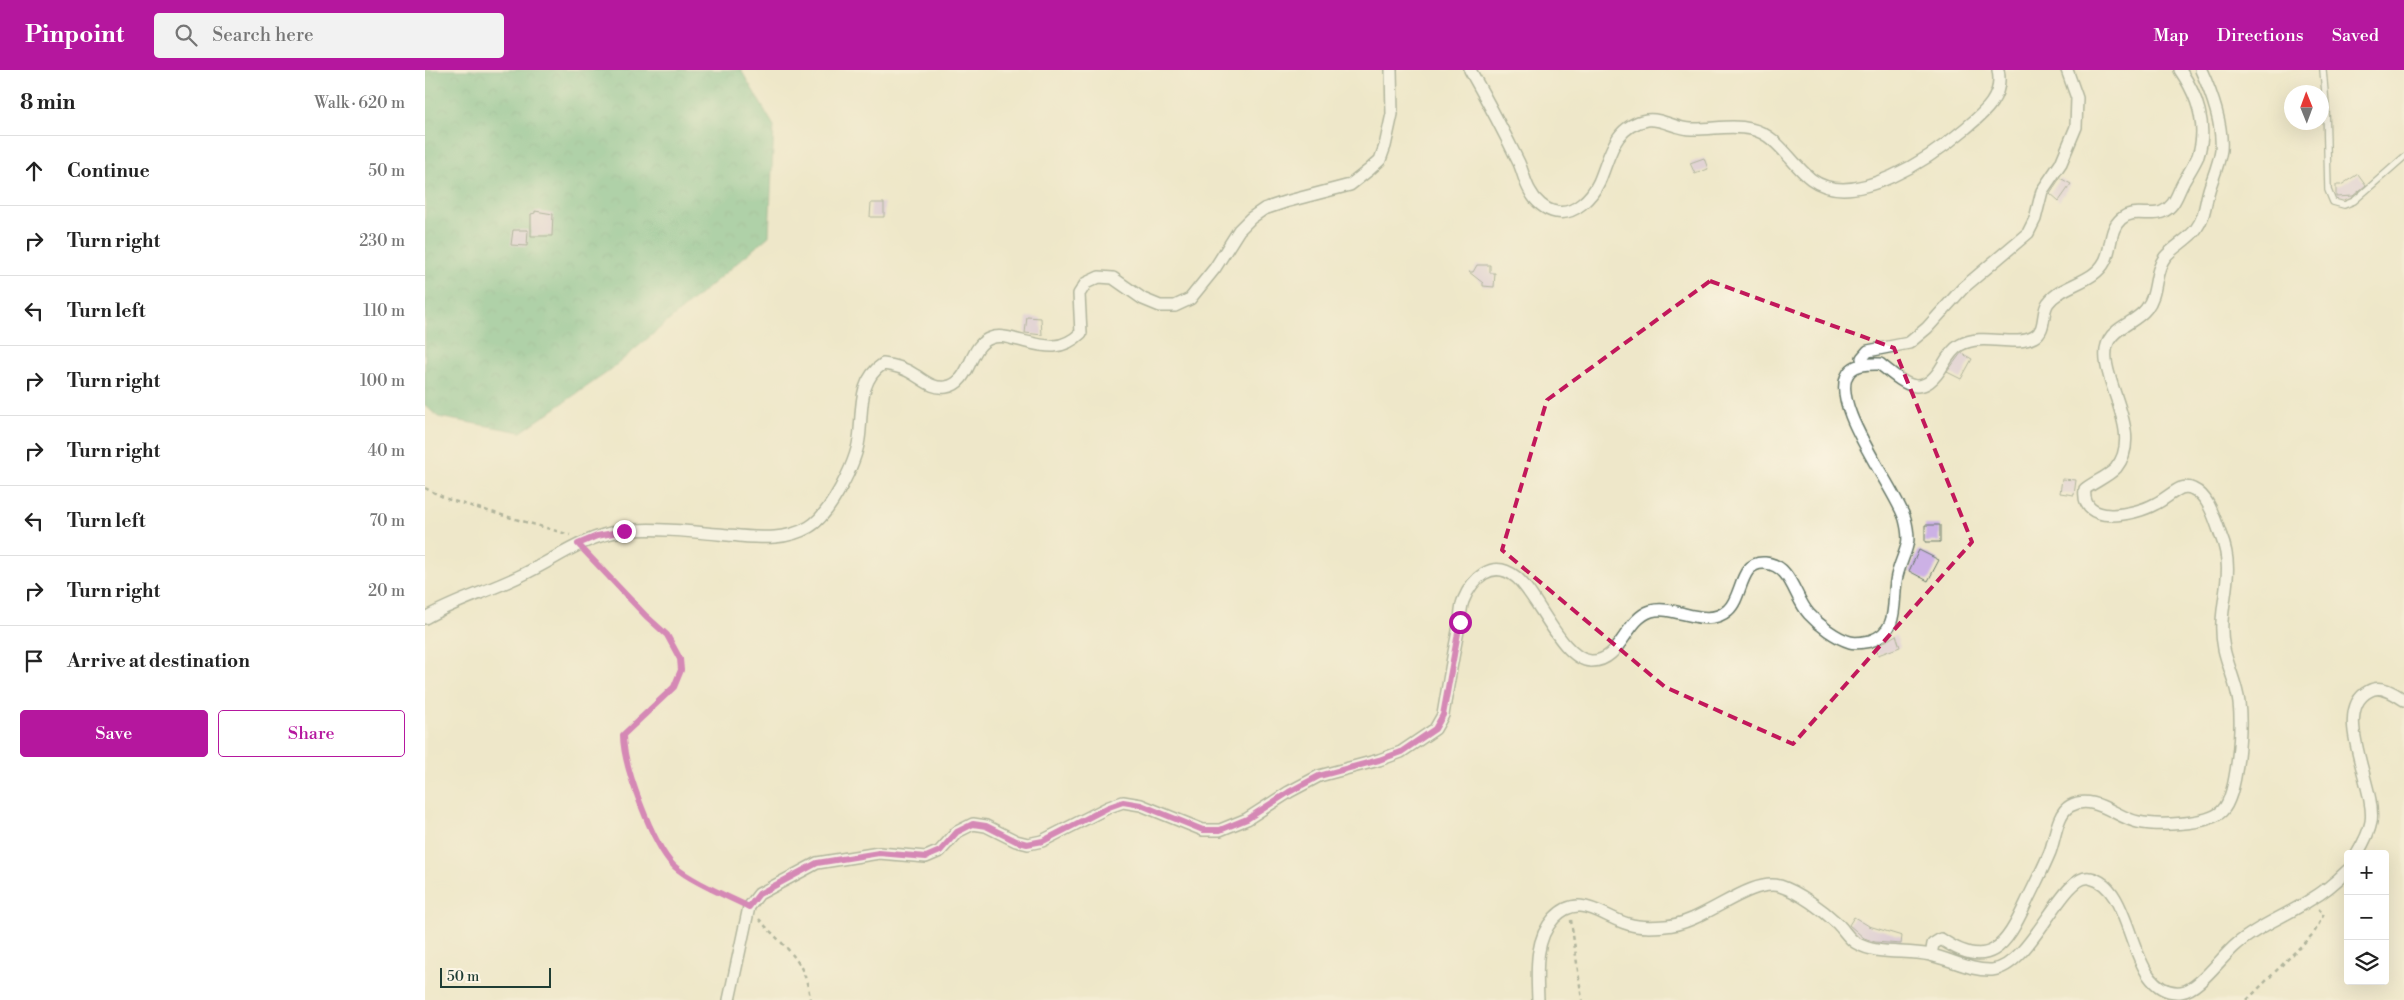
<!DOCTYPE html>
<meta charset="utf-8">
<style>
:root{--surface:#fff;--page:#f2f2f2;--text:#222;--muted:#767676;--line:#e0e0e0;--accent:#b5179e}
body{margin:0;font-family:"Libre Bodoni",serif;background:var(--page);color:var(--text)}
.controls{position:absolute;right:15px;bottom:15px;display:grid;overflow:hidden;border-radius:5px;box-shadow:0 5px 20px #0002}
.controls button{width:45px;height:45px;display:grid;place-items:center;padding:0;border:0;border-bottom:1px solid var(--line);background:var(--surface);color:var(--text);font:25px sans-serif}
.compass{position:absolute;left:1859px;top:15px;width:45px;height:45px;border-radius:50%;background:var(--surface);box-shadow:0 5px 20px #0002;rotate:359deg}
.scale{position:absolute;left:15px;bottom:12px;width:111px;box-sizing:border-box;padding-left:5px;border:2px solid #1f3d34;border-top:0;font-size:14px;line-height:18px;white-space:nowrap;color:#1f3d34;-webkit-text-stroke:4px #fcf5e5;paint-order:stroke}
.stop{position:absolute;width:15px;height:15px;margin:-11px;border:4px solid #b5179e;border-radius:50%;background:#fff}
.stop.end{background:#b5179e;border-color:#fff;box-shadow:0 1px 5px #0008}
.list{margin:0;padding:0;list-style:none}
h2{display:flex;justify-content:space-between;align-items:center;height:65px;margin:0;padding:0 20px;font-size:21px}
h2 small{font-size:16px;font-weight:400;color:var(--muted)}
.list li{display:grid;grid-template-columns:32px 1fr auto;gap:15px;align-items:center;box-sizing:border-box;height:70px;padding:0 20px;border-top:1px solid var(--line)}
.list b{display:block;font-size:19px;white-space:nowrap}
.list em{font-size:16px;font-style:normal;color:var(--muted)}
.actions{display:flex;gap:10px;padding:15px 20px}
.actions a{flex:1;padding:11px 0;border:1px solid var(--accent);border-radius:5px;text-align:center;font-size:18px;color:var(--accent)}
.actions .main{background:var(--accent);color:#fff}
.icon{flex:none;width:28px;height:28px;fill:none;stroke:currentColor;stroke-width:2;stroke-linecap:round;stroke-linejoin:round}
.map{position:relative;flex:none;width:1979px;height:930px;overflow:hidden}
header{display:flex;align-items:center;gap:30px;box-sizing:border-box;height:70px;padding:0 25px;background:var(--accent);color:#fff}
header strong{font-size:24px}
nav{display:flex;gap:28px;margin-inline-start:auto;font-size:18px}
.search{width:350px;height:45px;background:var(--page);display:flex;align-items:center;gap:12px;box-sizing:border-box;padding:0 18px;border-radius:5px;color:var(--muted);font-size:19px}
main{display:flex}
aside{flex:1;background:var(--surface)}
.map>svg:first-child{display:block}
.forest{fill:url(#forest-crowns);stroke:#41795a}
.building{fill:#ccb1e5}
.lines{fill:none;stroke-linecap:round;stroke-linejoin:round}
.service-casing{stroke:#677868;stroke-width:8}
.minor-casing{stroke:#677868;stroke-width:14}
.path{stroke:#677868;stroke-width:2.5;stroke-dasharray:4 4;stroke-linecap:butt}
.service{stroke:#fff;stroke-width:5.5}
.minor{stroke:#fff;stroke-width:11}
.route{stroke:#b5179e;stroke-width:6}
.marked{fill:none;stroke:#c2185b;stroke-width:4;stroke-dasharray:10 6;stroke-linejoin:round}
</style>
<header>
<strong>Pinpoint</strong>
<div class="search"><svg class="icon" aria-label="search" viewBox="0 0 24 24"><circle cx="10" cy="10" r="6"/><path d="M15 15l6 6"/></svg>Search here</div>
<nav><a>Map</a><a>Directions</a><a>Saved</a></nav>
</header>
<main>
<aside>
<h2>8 min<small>Walk · 620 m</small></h2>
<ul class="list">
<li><svg class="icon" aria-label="ahead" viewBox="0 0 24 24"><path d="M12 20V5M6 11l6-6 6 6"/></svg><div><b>Continue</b></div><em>50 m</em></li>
<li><svg class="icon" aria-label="right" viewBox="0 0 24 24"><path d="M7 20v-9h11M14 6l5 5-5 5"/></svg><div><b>Turn right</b></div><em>230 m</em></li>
<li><svg class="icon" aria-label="left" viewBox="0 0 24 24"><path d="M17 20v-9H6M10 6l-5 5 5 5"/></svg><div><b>Turn left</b></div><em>110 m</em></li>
<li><svg class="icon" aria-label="right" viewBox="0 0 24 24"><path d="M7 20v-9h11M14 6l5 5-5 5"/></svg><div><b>Turn right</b></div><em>100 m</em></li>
<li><svg class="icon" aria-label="right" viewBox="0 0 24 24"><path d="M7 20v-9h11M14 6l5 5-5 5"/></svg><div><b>Turn right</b></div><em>40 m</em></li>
<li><svg class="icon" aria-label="left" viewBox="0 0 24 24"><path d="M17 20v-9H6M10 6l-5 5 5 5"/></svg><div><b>Turn left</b></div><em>70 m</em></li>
<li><svg class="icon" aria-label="right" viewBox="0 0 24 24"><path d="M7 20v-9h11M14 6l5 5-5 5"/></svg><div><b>Turn right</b></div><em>20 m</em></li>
<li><svg class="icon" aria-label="arrive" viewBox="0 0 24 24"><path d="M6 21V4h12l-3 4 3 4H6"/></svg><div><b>Arrive at destination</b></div></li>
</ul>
<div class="actions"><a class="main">Save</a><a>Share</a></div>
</aside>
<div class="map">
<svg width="1979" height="930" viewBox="0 0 1979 930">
<defs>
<pattern id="forest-crowns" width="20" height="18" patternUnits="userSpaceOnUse" patternTransform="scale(1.25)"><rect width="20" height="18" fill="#63b580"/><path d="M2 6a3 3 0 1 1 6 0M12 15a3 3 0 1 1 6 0" fill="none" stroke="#51946a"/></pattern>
</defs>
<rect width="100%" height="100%" fill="#fcf5e5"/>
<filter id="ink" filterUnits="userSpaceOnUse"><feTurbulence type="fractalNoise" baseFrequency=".02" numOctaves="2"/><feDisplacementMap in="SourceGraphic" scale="10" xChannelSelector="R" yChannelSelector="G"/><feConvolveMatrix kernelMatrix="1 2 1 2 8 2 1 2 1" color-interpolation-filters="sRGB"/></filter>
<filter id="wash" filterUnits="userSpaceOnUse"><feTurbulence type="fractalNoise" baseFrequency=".0096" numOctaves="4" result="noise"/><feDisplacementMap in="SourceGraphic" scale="20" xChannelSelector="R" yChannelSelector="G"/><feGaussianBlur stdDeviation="1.12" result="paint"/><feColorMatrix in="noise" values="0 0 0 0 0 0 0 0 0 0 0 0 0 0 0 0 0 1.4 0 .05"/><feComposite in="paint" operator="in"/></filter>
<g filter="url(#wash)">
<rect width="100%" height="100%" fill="#eee7c9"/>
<path class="forest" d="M0,0H316L349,56L344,166L183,302L96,362L13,347L0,335Z"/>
<g id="blocks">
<path class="building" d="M1279,88L1283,99L1270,104L1265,93Z
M1933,104L1941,115L1928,126L1911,127V115H1916Z
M1635,108L1646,114L1634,131L1625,123Z
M446,133H459V147H445Z
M110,141L128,144L127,166H106V144L110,143Z
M88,160H103L102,176L86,175Z
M1052,195H1065V203H1070L1069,217L1058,216V213L1044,202H1048Z
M602,247L616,248L617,265L600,263Z
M1536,283L1547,289L1536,309L1522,302Z
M1637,409L1651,410L1649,425L1635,423Z
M1500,455H1515V472H1500Z
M1494,480L1514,490L1503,511L1484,501Z
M1471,565L1475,577L1453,585L1451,577Z
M1429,847L1444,856L1477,866L1476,874L1450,872L1439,868L1424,855Z"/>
</g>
</g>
<g filter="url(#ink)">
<use href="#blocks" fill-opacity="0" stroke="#677868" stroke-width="1"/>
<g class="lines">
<defs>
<path id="service" d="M1898,0L1901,34L1903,120L1908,132L1919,135L1929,131L1979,87"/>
<path id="minor" d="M1045,0C1062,30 1079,62 1094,93C1098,102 1100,113 1105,121C1110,131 1120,140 1131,142C1149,146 1167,127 1174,112C1185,87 1188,56 1222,50C1237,48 1251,59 1266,59C1286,60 1306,54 1326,59C1353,65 1365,93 1386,109C1429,141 1507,87 1541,58C1559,43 1579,27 1573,0
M1438,295L1437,288L1443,281L1484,273L1502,258L1538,218L1603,163L1610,149L1617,121L1636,93L1651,57L1652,28L1642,0
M0,548C31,530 65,521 97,505C131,489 159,466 197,461C227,457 272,462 303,465C331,467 358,472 384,457C405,445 431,393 434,369C438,342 432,311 458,294C469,295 481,299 490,305C500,311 508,319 521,317C547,313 543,275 566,268C572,265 583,267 589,269C616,275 634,284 656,263L654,224L661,213L674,207L688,208L718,229L735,236H750L765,229L790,198L814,160L826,148L839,139L860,132L925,115L944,100L955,90L960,76L967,44L966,0
M1932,784C1938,774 1944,763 1946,752C1952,718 1905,641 1944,621C1955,614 1969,623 1979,630
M1506,885L1508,874L1516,869C1564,902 1581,876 1601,833C1609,816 1618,799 1625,782C1630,769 1632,743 1645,736C1669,723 1692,748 1713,752C1732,756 1783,755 1797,741C1813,725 1817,656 1814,633C1812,615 1803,597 1799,579C1790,537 1813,507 1796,466C1790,450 1784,426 1768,419C1764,417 1760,417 1756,418C1747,422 1739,430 1730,434C1710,445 1655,457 1660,419C1669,412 1684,406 1691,398C1722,360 1667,302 1684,270C1692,256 1711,252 1721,239C1734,223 1728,203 1740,187C1749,176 1763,170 1771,159C1780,147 1780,134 1784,120C1788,107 1794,94 1796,80C1798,55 1786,22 1776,0
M304,930L324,837L334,824L392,793L454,783L501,787L515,781L532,762L548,754L561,756L591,771L603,774L617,771L684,737L698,732L716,735L778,760H795L822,749L864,722L894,706L954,690L976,682L1010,659L1018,645C1023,615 1028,586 1034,556C1036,548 1035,539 1038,531C1047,509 1067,488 1091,507C1113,525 1137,590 1166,591C1196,592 1200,549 1226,541C1250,534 1281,560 1303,540C1318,527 1314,491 1340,493C1367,495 1369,528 1384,544C1394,555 1411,568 1425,572C1431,574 1439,572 1445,571C1478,561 1465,526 1473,502C1480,478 1487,476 1480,449C1470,417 1398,327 1426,300C1433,293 1446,294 1455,294C1480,314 1497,331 1518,295C1522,288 1528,279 1535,275C1558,262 1589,278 1609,267C1622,259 1616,243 1623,233C1637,214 1669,213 1680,191C1687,178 1684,159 1696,149C1708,138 1724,147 1737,142C1750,137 1752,124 1758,113C1763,104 1769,95 1773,86C1783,56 1772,25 1755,0
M1113,930C1112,902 1109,870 1129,848C1154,821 1178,847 1203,854C1215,858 1228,857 1240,856C1279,854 1322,808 1355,816C1374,822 1398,840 1413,854C1419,860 1424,869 1431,873C1454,886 1480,879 1505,885C1526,889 1545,901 1567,900C1606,897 1638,802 1665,808C1712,817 1701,927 1756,922C1774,920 1796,887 1812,874C1834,855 1861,846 1885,830C1899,822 1912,811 1923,800"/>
</defs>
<use href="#service" class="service-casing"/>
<use href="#minor" class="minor-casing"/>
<path class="path" d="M0,418L22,429L145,465
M162,484L221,546L242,565L255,589L256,600L249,617L198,665C198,696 228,774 249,796C263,810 295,822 313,832
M334,849C359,878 381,888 385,930
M1146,850L1157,930
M1822,930L1889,863L1899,844L1893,839"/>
<use href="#service" class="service"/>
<use href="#minor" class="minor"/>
</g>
</g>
<g class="lines" filter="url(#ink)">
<path class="route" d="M199,461L172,466L153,474L221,546L242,565L255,589L256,600L249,617L198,665C198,696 228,775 249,796C265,811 304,827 324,837L334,824L392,793L454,783L501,787L515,781L532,762L548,754L561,756L591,771L602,774L618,771L684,737L698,732L716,735L778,760H795L822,749L864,722L894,706L954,690L976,682L1010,659L1018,645L1035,552"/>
</g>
<path d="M0 0H1979V930H0ZM1285,211L1469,278L1547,472L1368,674L1240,617L1077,480L1122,330Z" fill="#eee7c9" fill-opacity=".55" fill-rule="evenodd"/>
<path class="marked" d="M1285,211L1469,278L1547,472L1368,674L1240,617L1077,480L1122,330Z"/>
</svg>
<div class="controls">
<button>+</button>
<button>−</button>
<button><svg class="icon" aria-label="layers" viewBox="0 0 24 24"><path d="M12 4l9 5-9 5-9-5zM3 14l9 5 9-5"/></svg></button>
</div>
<svg class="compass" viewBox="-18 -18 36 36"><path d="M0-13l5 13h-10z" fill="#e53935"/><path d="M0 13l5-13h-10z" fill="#767676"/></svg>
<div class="scale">50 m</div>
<div class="stop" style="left:1035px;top:552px"></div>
<div class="stop end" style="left:199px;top:461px"></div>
</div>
</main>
